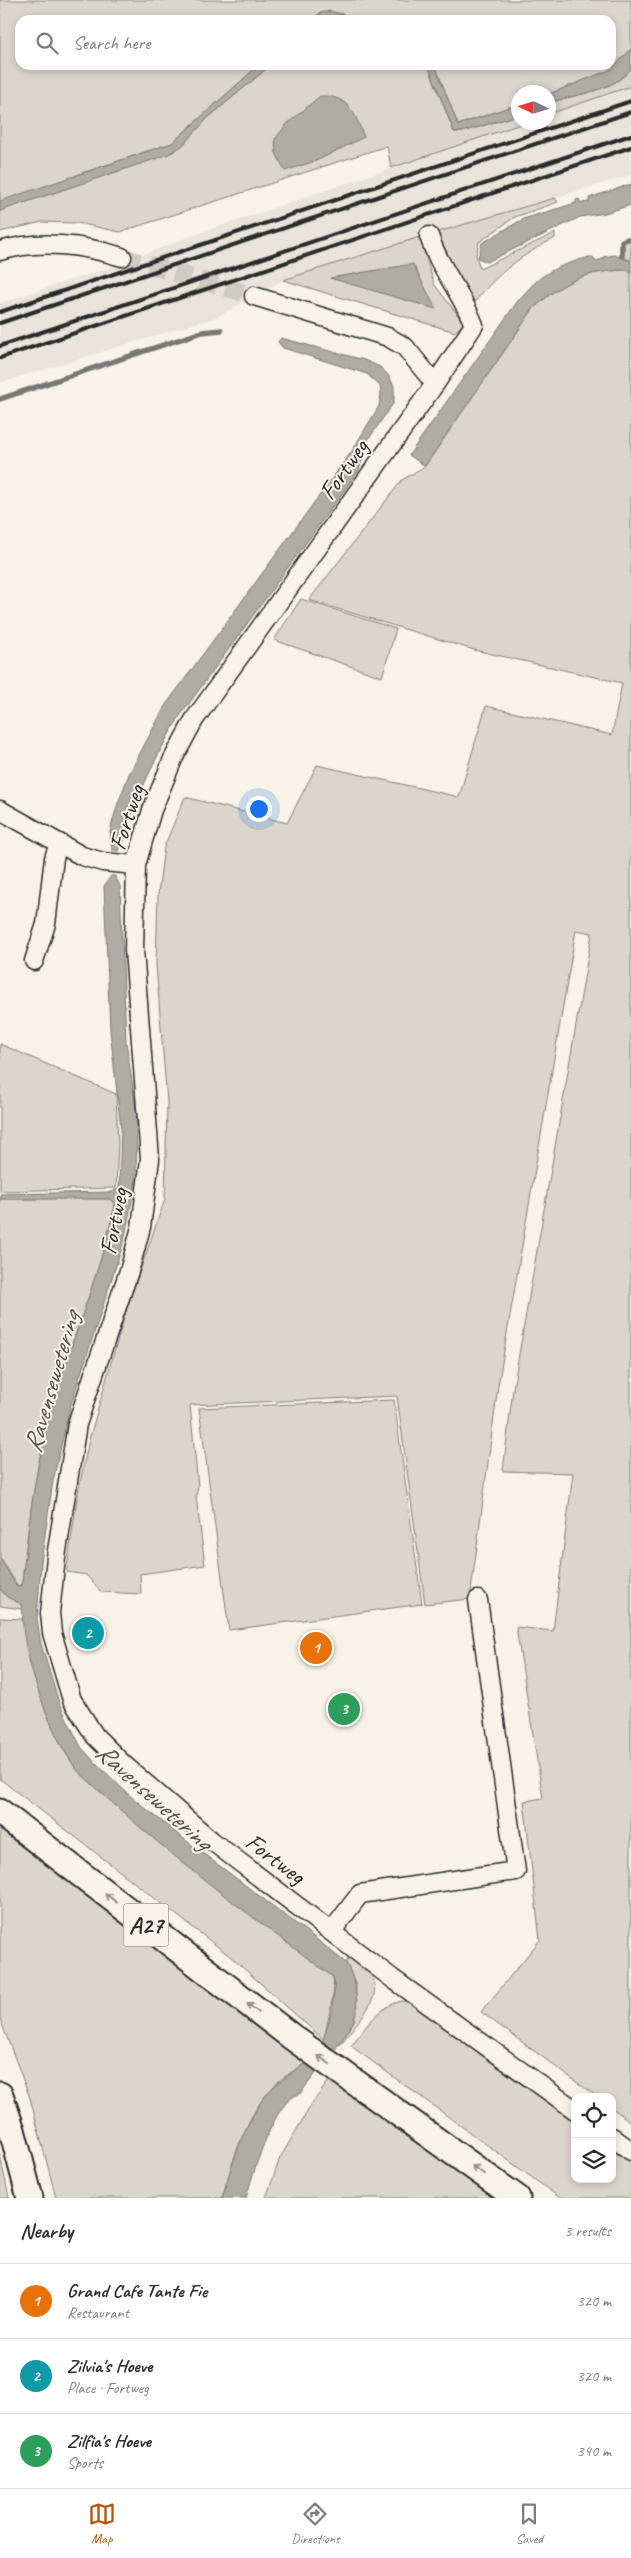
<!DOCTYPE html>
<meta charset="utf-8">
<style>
:root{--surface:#fff;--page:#f2f2f3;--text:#2b2b33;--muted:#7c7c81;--line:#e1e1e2;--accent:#b45309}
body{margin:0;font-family:Caveat,sans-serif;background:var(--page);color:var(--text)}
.controls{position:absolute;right:15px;bottom:15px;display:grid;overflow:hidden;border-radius:10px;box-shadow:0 2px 8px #0003}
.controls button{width:45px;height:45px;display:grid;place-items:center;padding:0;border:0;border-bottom:1px solid var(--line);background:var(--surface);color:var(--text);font:25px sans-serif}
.compass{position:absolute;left:511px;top:85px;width:45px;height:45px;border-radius:50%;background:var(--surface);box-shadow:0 2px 8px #0003;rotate:274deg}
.you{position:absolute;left:258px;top:808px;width:18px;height:18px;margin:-12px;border:4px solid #fff;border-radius:50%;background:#1a73e8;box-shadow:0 0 0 8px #1a73e833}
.badge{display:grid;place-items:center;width:32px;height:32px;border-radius:50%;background:var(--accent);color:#fff;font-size:16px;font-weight:700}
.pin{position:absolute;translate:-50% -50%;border:2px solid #fff;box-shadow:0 1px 5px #0006}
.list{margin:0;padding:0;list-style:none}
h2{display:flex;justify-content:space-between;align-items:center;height:65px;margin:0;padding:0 20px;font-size:21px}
h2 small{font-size:16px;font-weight:400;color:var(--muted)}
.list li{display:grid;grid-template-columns:32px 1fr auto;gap:15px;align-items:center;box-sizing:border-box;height:75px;padding:0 20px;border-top:1px solid var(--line)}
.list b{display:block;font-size:19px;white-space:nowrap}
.list p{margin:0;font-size:16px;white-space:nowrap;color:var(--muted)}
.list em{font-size:16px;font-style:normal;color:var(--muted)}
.icon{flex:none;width:28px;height:28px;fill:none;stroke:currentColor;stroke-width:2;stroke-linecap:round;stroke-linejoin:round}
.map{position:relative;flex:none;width:631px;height:2198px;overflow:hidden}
.search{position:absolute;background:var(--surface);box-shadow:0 2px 8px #0003;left:15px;right:15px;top:15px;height:55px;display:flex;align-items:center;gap:12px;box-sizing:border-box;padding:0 18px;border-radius:15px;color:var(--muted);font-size:19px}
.sheet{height:290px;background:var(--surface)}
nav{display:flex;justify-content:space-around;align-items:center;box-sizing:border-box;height:70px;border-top:1px solid var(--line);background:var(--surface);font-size:14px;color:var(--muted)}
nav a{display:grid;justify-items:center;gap:2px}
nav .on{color:var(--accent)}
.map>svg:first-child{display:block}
.built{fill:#e8e4da}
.green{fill:#dad6cc;stroke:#82807c}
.water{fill:#afaca4;stroke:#7a7874}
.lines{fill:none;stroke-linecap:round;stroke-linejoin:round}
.stream{stroke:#7a7874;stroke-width:5.5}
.minor-tunnel{stroke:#cecbc2;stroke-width:18;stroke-dasharray:18 9;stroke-linecap:butt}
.minor-casing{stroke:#2b2b2b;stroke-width:21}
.highway-casing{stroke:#2b2b2b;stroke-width:29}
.minor{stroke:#f7f3e8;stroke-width:18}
.highway{stroke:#f7f3e8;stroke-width:25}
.rail{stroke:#2b2b2b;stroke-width:4}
.oneway{stroke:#918f8a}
.labels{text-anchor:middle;stroke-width:4;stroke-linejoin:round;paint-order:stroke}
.shield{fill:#f7f3e8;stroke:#686764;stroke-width:1}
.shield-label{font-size:24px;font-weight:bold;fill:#2b2b2b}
.street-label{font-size:25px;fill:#2b2b2b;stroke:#f7f3e8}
.water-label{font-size:26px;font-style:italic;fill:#53524f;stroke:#f7f3e8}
</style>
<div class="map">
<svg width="631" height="2198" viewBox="0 0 631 2198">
<rect width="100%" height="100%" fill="#f7f3e8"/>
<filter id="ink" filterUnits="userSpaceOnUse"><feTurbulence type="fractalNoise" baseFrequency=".02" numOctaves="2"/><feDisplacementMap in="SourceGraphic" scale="10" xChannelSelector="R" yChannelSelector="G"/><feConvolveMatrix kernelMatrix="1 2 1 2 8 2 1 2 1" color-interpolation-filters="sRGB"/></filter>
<g filter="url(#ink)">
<path class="built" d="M631,86V175L283,280L217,317L0,383V303L109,268L191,236L524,123L548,122L549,114Z"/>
<path class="green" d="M0,0H631V49L612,69L597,76L549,94L518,92V104L458,125L435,65H611V20H361C344,14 326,7 311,20H20V65H259L172,143L79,174L43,196L175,151L209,117L271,65H428L454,132H462L518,115V122L524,123L391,168L387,146L120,232L78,223L42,222L0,232Z
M631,67V86L549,114L548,103C577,93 612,92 631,67Z
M555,198L558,202L515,217L479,242L476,255L480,269L555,233V238C522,255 497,273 474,303L449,263L438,232Z
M420,237L434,284L464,323L455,332L283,280Z
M631,238V261L622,256V241Z
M627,270L631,273V2122L612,2108V2097H597L481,2012L540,1940L524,1801L543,1798L516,1627L553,1631L573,1473L503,1471L513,1389L592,933L576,930L498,1386L470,1599L425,1604L397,1396L190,1405L198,1486L196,1496L205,1565L140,1574L141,1594L101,1592L86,1575L67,1572V1568L78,1492L89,1440L125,1314L165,1199L167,1102L156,965L158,894L164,847L185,797L287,823L317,765L459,797L486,706L612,735L622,683L474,650L309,600L402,480L425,466L533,309C564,280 585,271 627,270Z
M301,599L396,629L382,677L274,640Z
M0,1044L116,1094L118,1144L116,1188L0,1191Z
M89,1198L110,1199L115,1205C99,1280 66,1351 47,1426C34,1477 28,1530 22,1583L18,1586L0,1558V1199Z
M394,1400L422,1604L229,1630L199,1408Z
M0,1589L12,1599L20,1602L22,1609L0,1606Z
M0,1618L23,1619C25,1662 51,1737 78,1771L333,1977L334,1991L324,2040L231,1957L0,1779Z
M0,1825L309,2059C299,2070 283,2075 273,2087C245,2116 233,2161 222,2198H56L30,2098L0,2019Z
M351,1954C397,1989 366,2009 340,2045L338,2043L354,2021L356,1986L346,1963Z
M402,2001L411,2003L575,2120V2179H612V2147L631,2160V2198H560L351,2046C365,2028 379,2006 402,2001Z
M337,2070L511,2198H266L280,2158L313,2102Z
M0,2155L9,2198H0Z"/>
<path class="water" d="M330,11L361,20H311L320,13Z
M631,49C631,55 631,64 630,69C617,91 571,95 549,103V94L612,69Z
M259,65H271L209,117L182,146L167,155L0,211V201L172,143Z
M428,65H435L458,125L518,104V115L462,132H454Z
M320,96C348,95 355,113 364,137L318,160L285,171L276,153L275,139L287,124Z
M631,184V205L605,213L580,217L487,262L478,258L482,243L523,219L576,203V200L579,199L581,203L589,202V198Z
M614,255L631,261V273L627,270C586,271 563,281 533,309L425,466L409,455L517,302C542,272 552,268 589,257H593L595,261L604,259L603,257Z
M413,264L436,309L330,278Z
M281,338L364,360L380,367L388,375L394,386V402L368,440L359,470L180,716C160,748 145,780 132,814C128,824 128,841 119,846V851L112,850L110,831L117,806L129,774L165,706L352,451L379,406L381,395L380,386L367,374L283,348L278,342Z
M111,876H115L120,886L126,1042L137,1115L136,1180L124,1241L70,1407L53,1481L41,1562L37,1619L41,1644L59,1703L81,1747L92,1759L129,1795L184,1839L310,1934L346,1963C355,1977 361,2007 353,2022C341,2045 316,2072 300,2094C274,2098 253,2175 246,2198H222C232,2164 243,2128 263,2099C274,2083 289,2076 304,2064C322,2050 328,2028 332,2007C333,1997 336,1987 333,1977C245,1912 157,1847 78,1771C53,1740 30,1675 24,1635C22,1625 24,1614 21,1604L7,1597L0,1589V1558L16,1585L20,1586L22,1583C28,1530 34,1477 47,1426C66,1351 99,1280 115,1205L110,1199H0V1194L112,1192L119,1188L121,1129L110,1030L104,886Z"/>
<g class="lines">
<path class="stream" d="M622,256V241L631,238
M0,399L202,332L221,330"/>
<path class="minor-tunnel" d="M122,257L254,296"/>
<defs>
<path id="minor" d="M429,236C439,268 462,293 474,325L435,384L194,720L173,759L152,810L136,865L134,950L150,1159L141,1227L130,1268L77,1424L56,1557L50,1613L52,1633L72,1700L95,1736L123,1764L212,1841L393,1979L575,2110
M0,251C39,239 84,245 122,257
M254,296L388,337L405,347L435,384
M0,810L82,856L103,862L136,865
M34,961L46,924L54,858L59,843
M332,1931L360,1894L516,1871L478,1600
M612,2137L631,2151"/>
<path id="highway" d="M0,1812L292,2037L517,2198
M0,2095L12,2130L30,2198"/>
</defs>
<use href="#minor" class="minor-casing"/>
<use href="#highway" class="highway-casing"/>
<use href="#minor" class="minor"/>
<use href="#highway" class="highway"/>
<path class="rail" d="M0,312L631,101
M0,323L631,112
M0,346L631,135
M0,358L631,147"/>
</g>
<defs><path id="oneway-shaft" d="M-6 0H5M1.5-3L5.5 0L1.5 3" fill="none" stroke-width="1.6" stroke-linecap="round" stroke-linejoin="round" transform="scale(1.25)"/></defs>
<g class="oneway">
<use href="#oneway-shaft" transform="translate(111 1898) rotate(-142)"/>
<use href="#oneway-shaft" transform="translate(253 2008) rotate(-142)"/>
<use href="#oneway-shaft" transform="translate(324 2060) rotate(-145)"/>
<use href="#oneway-shaft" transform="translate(478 2170) rotate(-145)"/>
</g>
</g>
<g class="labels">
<rect class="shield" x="123.5" y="1903.5" width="45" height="43" rx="4"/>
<g class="shield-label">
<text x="146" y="1933">A27</text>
</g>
<g class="street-label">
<text transform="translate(343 469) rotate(-55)" y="9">Fortweg</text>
<text transform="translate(126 817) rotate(-72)" y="9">Fortweg</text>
<text transform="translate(113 1221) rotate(-79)" y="9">Fortweg</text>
<text transform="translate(276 1858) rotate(37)" y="9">Fortweg</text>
</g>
<g class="water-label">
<text transform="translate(51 1382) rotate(-74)" y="9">Ravensewetering</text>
<text transform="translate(154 1796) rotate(42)" y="9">Ravensewetering</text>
</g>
</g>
</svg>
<div class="controls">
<button><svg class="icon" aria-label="locate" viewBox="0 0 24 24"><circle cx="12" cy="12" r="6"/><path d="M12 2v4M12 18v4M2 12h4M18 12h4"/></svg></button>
<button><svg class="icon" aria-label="layers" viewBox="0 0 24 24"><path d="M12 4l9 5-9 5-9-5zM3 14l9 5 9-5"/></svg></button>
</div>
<svg class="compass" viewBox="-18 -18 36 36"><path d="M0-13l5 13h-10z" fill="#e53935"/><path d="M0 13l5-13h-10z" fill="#7c7c81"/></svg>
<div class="you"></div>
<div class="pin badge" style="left:316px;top:1648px;background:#e8710a">1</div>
<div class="pin badge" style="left:88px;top:1633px;background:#0f9aa8">2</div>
<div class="pin badge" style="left:344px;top:1709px;background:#2e9e5b">3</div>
<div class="search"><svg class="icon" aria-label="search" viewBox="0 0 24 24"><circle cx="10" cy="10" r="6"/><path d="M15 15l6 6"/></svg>Search here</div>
</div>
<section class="sheet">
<h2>Nearby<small>3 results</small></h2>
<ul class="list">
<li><span class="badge" style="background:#e8710a">1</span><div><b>Grand Cafe Tante Fie</b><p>Restaurant</p></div><em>320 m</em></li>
<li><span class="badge" style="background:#0f9aa8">2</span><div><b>Zilvia's Hoeve</b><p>Place · Fortweg</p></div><em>320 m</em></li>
<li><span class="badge" style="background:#2e9e5b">3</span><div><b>Zilfia's Hoeve</b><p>Sports</p></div><em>340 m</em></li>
</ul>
</section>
<nav>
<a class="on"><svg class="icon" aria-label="map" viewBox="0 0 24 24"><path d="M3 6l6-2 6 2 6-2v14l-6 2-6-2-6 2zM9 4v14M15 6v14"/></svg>Map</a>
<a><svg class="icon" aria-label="directions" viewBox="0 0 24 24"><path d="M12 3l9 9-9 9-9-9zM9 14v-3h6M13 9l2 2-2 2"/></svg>Directions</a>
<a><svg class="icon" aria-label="saved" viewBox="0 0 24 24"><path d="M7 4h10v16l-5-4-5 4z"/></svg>Saved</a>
</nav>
